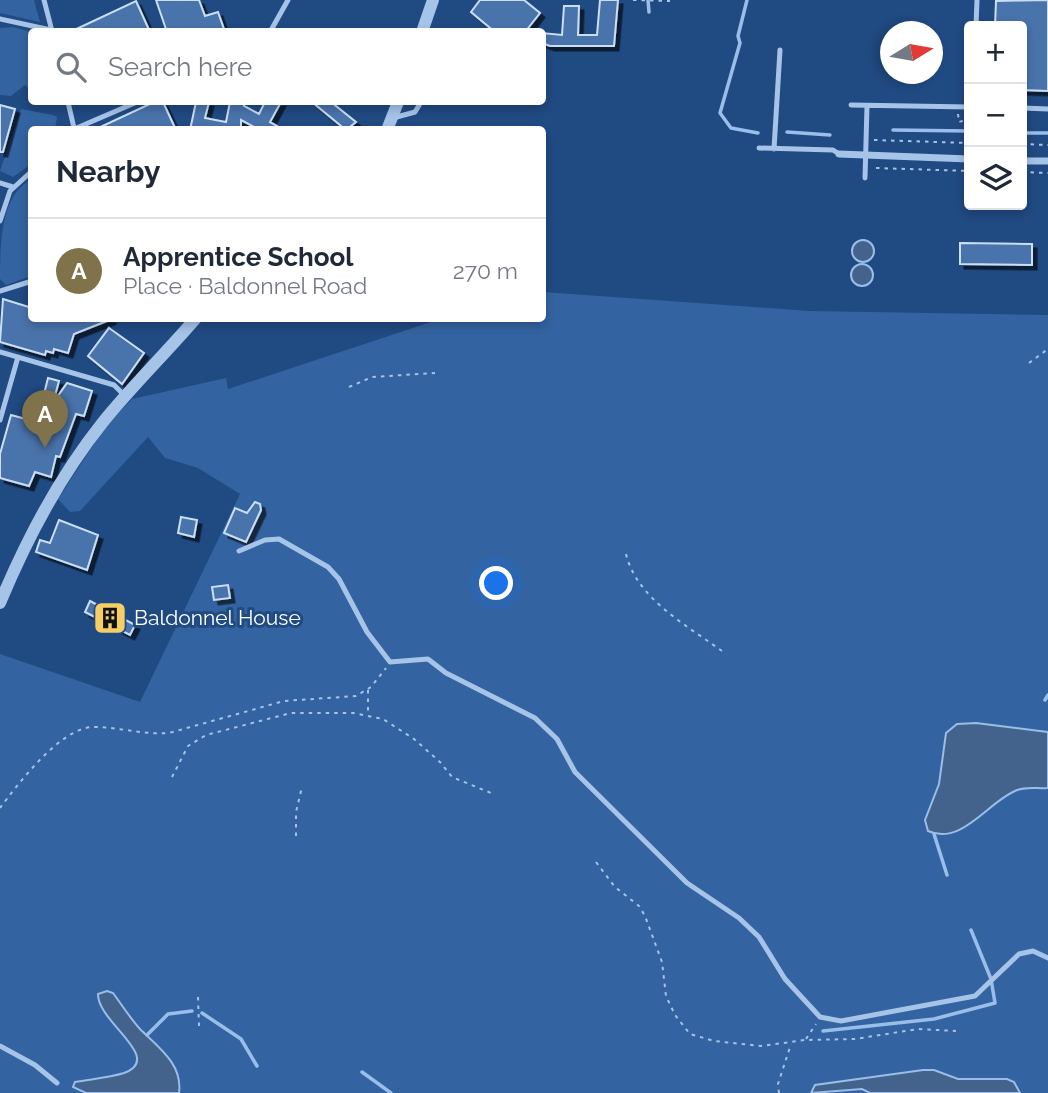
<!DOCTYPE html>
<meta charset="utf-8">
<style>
:root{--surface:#fff;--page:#f2f2f3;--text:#1f2937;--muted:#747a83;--line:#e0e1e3;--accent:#80734c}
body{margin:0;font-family:Raleway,sans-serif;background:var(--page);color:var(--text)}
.controls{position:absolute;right:21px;top:21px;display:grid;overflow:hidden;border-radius:7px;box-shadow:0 4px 10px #0003}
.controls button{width:63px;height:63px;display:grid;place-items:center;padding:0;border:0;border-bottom:2px solid var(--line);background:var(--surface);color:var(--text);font:35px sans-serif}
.compass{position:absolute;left:880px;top:21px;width:63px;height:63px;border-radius:50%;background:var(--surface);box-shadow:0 4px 10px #0003;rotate:79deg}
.you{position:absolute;left:497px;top:584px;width:24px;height:24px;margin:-18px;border:5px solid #fff;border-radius:50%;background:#1a73e8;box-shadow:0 0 0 10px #1a73e833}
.badge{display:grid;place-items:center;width:46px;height:46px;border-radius:50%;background:var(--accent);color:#fff;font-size:23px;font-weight:700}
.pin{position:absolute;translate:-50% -58px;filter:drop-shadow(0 2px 4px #0008)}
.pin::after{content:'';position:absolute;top:37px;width:24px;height:21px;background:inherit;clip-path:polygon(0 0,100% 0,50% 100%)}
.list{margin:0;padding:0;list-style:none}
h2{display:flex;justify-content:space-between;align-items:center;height:91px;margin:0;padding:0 28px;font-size:30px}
h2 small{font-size:23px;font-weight:400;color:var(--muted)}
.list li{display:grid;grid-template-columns:46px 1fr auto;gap:21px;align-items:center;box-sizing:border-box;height:105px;padding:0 28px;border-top:2px solid var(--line)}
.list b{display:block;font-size:26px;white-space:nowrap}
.list p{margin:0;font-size:23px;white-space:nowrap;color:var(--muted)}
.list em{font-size:23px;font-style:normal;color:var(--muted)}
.icon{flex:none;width:38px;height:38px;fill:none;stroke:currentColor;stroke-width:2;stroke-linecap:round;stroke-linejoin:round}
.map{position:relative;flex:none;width:1048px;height:1093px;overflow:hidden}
.search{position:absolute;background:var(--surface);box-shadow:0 4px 10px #0003;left:28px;top:28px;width:518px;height:77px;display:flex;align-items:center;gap:18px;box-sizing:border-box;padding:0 24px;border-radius:7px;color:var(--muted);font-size:26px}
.panel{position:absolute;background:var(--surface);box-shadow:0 4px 10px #0003;left:28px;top:126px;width:518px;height:196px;border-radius:7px}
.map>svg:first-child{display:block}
.green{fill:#3363a0}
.water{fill:#44638c;stroke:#99beea;stroke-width:2}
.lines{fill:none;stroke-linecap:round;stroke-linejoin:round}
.stream{stroke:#99beea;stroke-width:3.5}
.building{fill:#4873ab;stroke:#cadef6;stroke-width:2;filter:url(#shadow)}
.path{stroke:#a6c3e8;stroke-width:2;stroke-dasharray:3.5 5;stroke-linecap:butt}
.service{stroke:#a6c3e8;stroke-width:5}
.minor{stroke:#a6c3e8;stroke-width:7}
.tertiary{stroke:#a6c3e8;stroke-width:12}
.labels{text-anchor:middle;stroke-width:6;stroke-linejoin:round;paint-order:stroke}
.poi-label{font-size:21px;fill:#fff;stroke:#204a82;text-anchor:start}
</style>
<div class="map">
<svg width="1048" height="1093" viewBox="0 0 1048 1093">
<defs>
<filter id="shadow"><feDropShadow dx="4.5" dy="4.5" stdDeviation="0" flood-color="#0009"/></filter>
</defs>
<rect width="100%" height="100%" fill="#204a82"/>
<path class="green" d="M0,0H34L40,22L0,13Z
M13,27L31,32L32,91L25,85L11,96L0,95V28Z
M21,109L53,115L57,117L55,129L32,130L31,164L13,177L0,171Z
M31,180V276L6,285L0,279C0,248 0,194 31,180Z
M543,292L810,311L1048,315V1093H0V654L140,702L240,494L198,468L165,458L148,437L80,511L70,512L58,499L105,427L132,399L226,378L228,389L440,319L542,318Z"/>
<path class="water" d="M852 251a11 11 0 1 1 22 0a11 11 0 1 1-22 0Z
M851 275a11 11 0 1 1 22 0a11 11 0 1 1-22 0Z
M976,723L1048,732V788C1037,789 1025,786 1015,791C987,803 961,846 928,831L925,820L939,784L946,733L957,724Z
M107,991L113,993C122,1005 130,1018 140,1029C158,1047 183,1064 179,1093H86L73,1087L75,1082C91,1079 108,1078 124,1073C165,1058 97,1022 98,994Z
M923,1070H934L958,1079H1007L1014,1082L1020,1093H870L862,1089L811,1093L815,1085Z"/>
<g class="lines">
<path class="stream" d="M648,0L649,12
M747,0L738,36L740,43L720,113L731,128L758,133
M893,130L969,131
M787,132L830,135
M1022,133H1048
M1045,700L1048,695
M934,834L947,875
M202,1013L241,1039L257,1066
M823,1031L934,1019L995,1003L991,979L971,930
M147,1035L168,1014L192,1011
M362,1072L391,1093"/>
</g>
<path class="building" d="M156,0H199L205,16L218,12L225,32H167Z
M480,0H524L540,13L525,32H495L471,12Z
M600,0H618L614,46H550L542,43V33L562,35L564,6H579L578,35H597Z
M1048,0V91L1022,90V26H995L996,1Z
M136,1L150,32H70Z
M154,102H163L176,130H94Z
M196,102H209L205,118L226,122L230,102L244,103V106L259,114L265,102H281L270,122L284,130H260L241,120V130H190Z
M312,102H331L356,122L346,130Z
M0,105L15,109L3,152H0Z
M960,243L1032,244V265L960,264Z
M3,299L32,308V318L112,319L74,334L68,353L54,349L53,353L46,351L45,355L0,342Z
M109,328L144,353L122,384L88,356Z
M48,378L59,381L53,403L67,383L92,391L84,416L76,414L60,457L56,456L51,477L35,472L29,486L0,478V454L11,415L37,422Z
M255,502L260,504L261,510L246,542L224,533L235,508L247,513Z
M181,517L197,520L194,537L178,533Z
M59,520L98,535L87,570L36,552L40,540L50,543Z
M228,585L230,598L214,600L212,587Z
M90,601L135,625L130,635L85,612Z"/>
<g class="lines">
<path class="path" d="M633,0L670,1
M958,114L959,122L969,119
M874,140L969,143
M1022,144L1048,145
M876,168L969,171
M1022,172L1048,173
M1029,363L1048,349
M349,387L372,377L435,373
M626,554C637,600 690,627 726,654
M368,690V713
M172,777L188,746L206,735L291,713H353L383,719L414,739L440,762L452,777L491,793
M0,808C18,784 60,728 93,727C119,727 143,735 169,733L284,701L356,696L371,687L386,668
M296,836V812L302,787
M596,862L615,887L639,906L645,916L662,962L666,996L675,1015L690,1034L714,1041L761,1046L805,1040L855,1039L918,1029L956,1031
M198,997L199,1026
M806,1039L816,1024
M779,1093L778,1084L791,1044"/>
<path class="service" d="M44,0L52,31
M0,19L51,30
M976,26L977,0
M270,32L288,0
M68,102L74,128
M851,105L969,107
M1022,108L1048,109
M393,118L415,112L421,102
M72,130L137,102
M759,148L833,150L839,154
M774,149L780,50
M865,178L867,106
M0,183L13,187
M0,221L10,191L32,171
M0,291L32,281
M0,352L114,385L124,395
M0,420L18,357
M239,551L265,540L279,539L328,567L339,579L367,632L390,662L428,659L446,673L535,718L557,739L575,772L687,883L739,918L759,937L785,979L820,1017L841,1021L975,996L1019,954L1033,951L1048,958
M0,1046L35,1065L57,1083"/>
<path class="minor" d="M839,154L969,159
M1022,161H1048"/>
<path class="tertiary" d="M422,32L433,0
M387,130L398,102
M0,603C27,538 59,477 103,422C132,386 166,353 196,318"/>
</g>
<defs>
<symbol id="building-square" viewBox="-11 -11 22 22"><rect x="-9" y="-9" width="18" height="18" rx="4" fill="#f6ce66" stroke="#204a82"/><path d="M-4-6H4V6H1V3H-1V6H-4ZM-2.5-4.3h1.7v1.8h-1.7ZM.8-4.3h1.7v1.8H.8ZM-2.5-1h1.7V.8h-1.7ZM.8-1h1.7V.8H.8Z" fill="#111"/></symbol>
</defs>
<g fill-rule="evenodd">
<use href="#building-square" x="91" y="599" width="38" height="38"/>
</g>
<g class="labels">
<g class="poi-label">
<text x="134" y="625">Baldonnel House</text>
</g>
</g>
</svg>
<div class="controls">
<button>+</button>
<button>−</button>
<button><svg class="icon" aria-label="layers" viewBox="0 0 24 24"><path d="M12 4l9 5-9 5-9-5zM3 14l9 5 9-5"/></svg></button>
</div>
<svg class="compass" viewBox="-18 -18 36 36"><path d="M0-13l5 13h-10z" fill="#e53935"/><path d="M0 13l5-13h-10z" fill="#747a83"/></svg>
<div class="you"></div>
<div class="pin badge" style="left:45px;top:448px">A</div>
<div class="search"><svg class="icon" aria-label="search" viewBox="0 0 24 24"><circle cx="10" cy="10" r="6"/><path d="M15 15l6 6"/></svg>Search here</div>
<section class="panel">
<h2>Nearby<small></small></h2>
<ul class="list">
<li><span class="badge">A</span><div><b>Apprentice School</b><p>Place · Baldonnel Road</p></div><em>270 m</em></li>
</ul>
</section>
</div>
